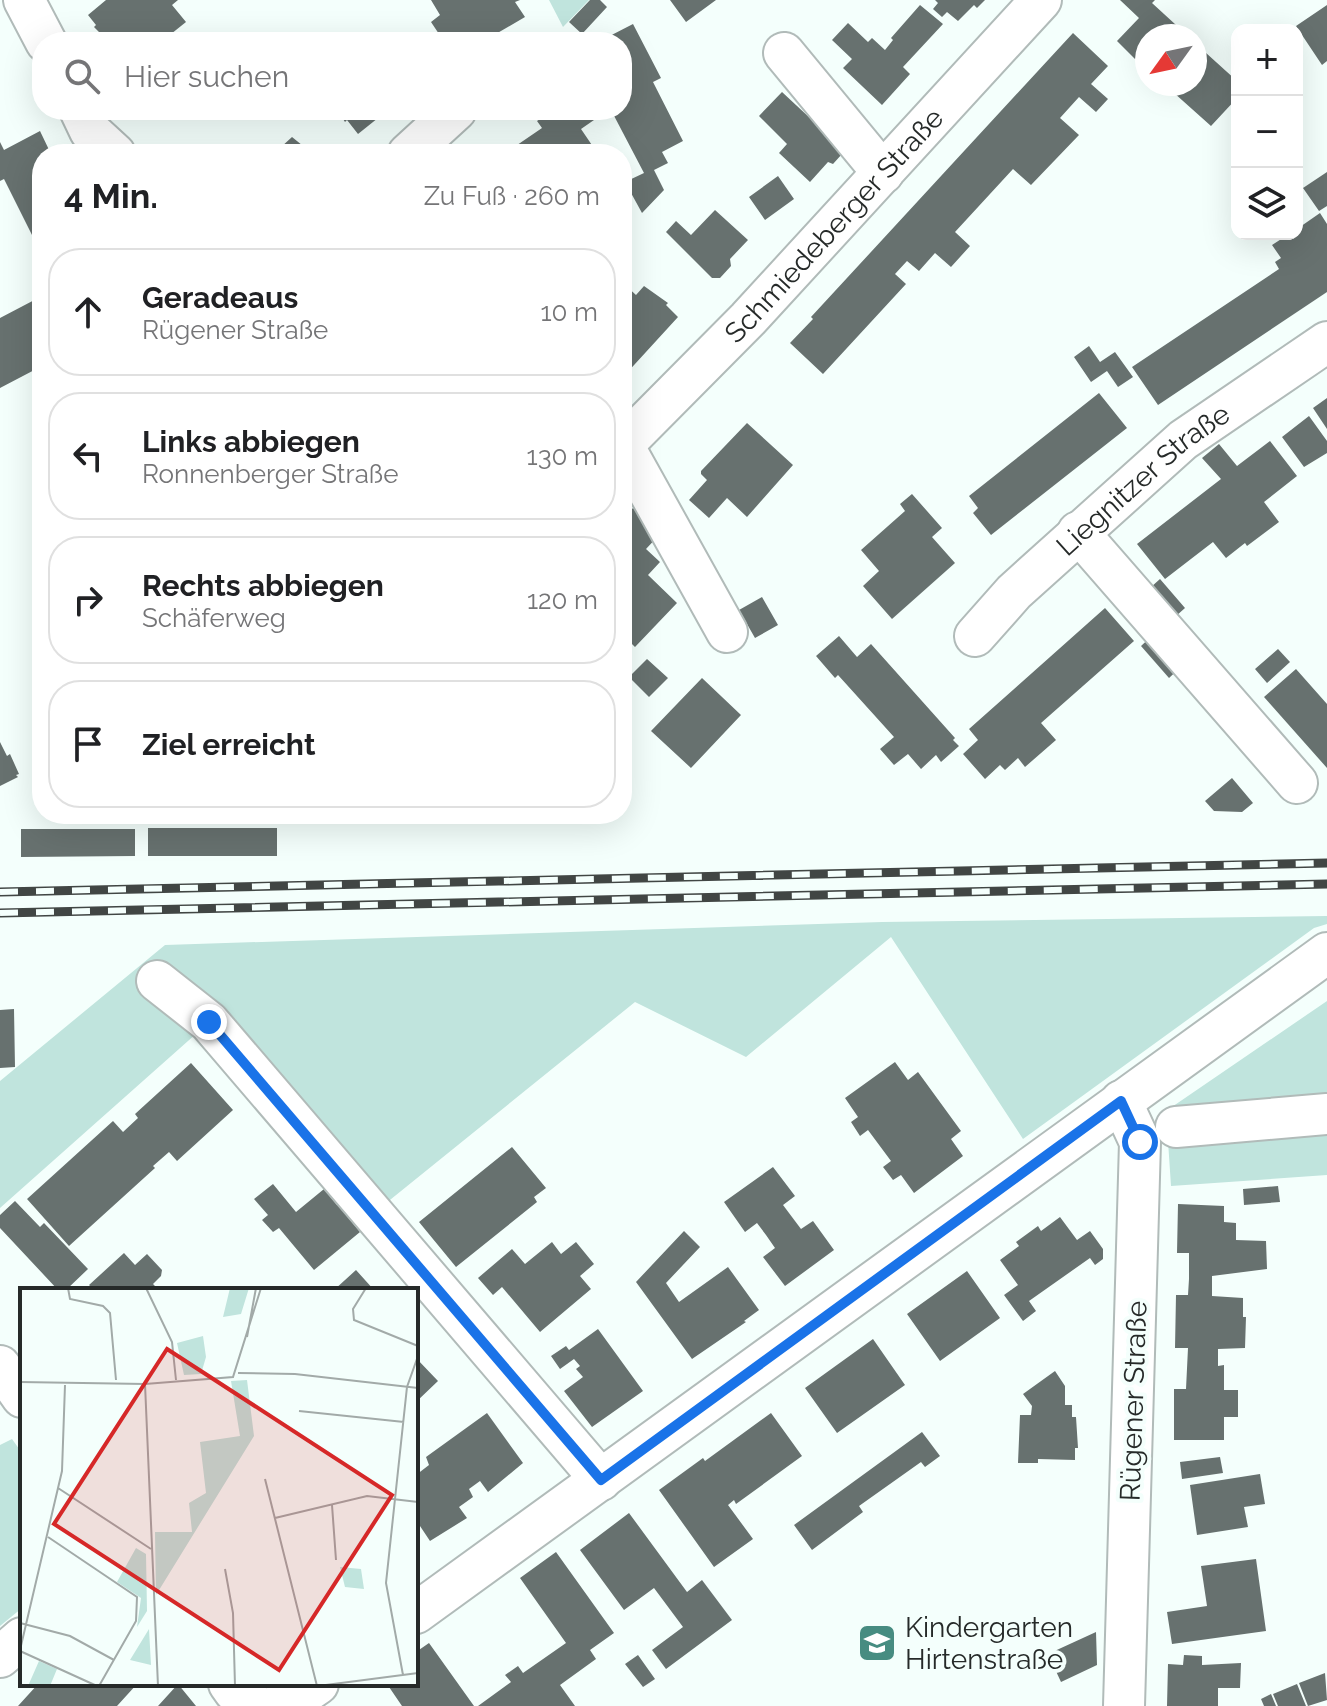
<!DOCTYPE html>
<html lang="de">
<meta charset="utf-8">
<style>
:root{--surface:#fff;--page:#f2f2f2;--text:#202124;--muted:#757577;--line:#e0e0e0}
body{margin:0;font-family:Raleway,sans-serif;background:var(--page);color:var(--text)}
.controls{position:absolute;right:24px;top:24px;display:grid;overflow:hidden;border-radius:16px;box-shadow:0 8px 32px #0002}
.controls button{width:72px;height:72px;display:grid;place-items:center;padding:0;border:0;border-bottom:2px solid var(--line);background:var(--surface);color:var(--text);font:40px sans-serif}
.compass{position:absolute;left:1135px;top:24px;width:72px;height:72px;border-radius:50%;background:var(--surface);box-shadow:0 8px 32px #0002;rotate:237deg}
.stop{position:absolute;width:24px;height:24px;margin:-18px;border:6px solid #1a73e8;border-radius:50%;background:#fff}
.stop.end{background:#1a73e8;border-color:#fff;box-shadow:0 2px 8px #0008}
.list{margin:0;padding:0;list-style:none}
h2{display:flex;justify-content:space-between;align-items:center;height:104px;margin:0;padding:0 32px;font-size:34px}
h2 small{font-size:26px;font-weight:400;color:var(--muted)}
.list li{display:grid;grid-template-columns:52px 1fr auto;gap:24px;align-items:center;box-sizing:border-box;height:128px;margin:0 16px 16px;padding:0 16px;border:2px solid var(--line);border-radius:32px}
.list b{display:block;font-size:30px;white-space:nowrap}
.list p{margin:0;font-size:26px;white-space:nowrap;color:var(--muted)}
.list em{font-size:26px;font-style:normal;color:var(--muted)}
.icon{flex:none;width:44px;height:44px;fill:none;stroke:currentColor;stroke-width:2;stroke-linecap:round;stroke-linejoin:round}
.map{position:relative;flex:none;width:1327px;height:1706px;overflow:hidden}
.search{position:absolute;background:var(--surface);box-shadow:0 8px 32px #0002;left:32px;top:32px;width:600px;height:88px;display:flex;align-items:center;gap:20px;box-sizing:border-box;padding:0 28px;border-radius:32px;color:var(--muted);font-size:30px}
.panel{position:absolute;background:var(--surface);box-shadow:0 8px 32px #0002;left:32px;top:144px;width:600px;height:680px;border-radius:32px}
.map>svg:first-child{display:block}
.green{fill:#c0e4dd}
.building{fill:#67716f}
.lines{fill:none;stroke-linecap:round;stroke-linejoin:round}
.minor-casing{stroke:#b1bbb9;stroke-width:44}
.minor{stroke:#fff;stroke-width:40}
.rail-casing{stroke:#414644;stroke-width:9}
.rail{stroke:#f4fffc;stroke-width:6;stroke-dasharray:18;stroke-linecap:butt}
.route{stroke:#1a73e8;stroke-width:10}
.labels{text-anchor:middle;stroke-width:8;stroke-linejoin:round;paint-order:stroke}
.street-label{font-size:28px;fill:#262a29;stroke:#f4fffc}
.poi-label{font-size:28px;fill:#262a29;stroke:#f4fffc;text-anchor:start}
.inset-road{fill:none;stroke:#a2aaa8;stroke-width:2}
.view{fill:#d62828;fill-opacity:0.15;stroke:#d62828;stroke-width:4}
.inset-edge{fill:none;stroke:#262a29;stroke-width:4}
</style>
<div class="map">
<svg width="1327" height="1706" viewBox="0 0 1327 1706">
<rect width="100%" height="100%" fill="#f4fffc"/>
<path class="green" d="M549,0H589L563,27Z
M1327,916V924L1314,928L1023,1139L891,937L746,1057L635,1002L380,1208L215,1017L0,1208V1081L165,945L882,922Z
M1327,1001V1175L1171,1186L1166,1111Z
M12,1439L22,1453V1608L0,1626V1445Z"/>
<path class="building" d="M106,0H178L172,5L186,22L161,42H109L94,27L96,25L88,15Z
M431,0H520L515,2L525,17L482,42H440L436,36L439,34L431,22L440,15Z
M590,0H600L607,7L582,34L569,22Z
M670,0H716L686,22Z
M935,0H985L977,8L974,5L958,21L947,12L942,17L933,9L938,3Z
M1120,0H1155L1152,3L1188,36H1147V71L1117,41L1139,18Z
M920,5L943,24L903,67L910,74L882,105L843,68L852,59L832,40L848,23L868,42L872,38L885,50L893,40L891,38Z
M1327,5V61L1322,65L1296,26Z
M633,24L661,78L653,82L683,141L662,152L668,163L654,170L664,190L642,213L625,182L644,173L611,110H622V42H598Z
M1073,33L1108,66L1091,84L1108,99L1096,112L1079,97L1060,118L1079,135L1031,185L1013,169L955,232L970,246L951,267L935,253L919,271L907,261L895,274L906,284L823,374L790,343L813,319L811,317Z
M1195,43L1237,81V98L1211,126L1164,84H1195Z
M782,92L811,119L813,117L842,154L833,164L828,162L810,182L779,153L787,144L759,116Z
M340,110H388L358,134L347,120L345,122L338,111Z
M564,110H589L594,120L581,129L598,154H504L542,128L537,121L549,113L554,120L566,112Z
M40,131L51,154H42V255L4,179L0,181V142L4,150Z
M292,137L313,154H267L277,145L280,148Z
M1327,172V206L1319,211L1303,188Z
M778,176L794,199L765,220L749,197Z
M715,210L748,240L730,259L731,266L720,278H712L666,232L676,221L691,235Z
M1320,213L1327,224V292L1158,405L1132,367L1279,269L1275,262L1281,258L1272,245L1289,234H1297V229Z
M622,282L636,295L644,286L668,303L666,305L678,317L624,376Z
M42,296V366L0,388V318Z
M1089,346L1100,362L1115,352L1133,377L1118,387L1107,371L1091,382L1074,357Z
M1099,393L1127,428L991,535L973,513L978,508L969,496Z
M1327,398V429L1313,408Z
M1309,416L1327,441V453L1304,467L1282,437Z
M747,423L793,465L747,517L727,498L709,518L689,500L707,480L701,474V471Z
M1270,441L1297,476L1264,502L1279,522L1247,546L1245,543L1226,558L1213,542L1165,579L1137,544L1221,479L1202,458L1219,444L1237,466Z
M912,494L942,528L932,537L955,563L892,619L863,586L879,571L861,550L905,511L900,504Z
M633,508L660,534L646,549L660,562L648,575L677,603L635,647L622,634V520Z
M1160,579L1185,608L1166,625L1141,596Z
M762,597L778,625L755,638L739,610Z
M1105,608L1134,641L1041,723L1056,740L1025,767L1018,758L1005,770L1000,765L985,779L963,754L978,740L969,729Z
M1155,633L1184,664L1169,678L1141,646Z
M839,636L857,657L871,644L955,738L953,740L959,746L941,762L936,755L921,769L908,754L894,765L880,749L894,737L838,675L835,678L816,656Z
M1278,649L1290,662L1267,683L1255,669Z
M647,659L668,678L649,697L629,677Z
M1296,669L1327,704V768L1264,697Z
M702,678L741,715L691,768L651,731Z
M0,742L7,756L10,754L19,774L16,775L18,777L0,786Z
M1232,778L1253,803L1242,812L1214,811L1205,801Z
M148,828H277V856H148Z
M21,829H135V856L21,857Z
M14,1009L15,1067L0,1068V1010Z
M895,1062L908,1080L918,1072L961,1131L951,1139L963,1156L914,1193L901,1175L893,1180L883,1167L891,1161L868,1130L860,1136L851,1122L858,1117L845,1098Z
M191,1063L233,1110L177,1161L169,1152L153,1166L155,1168L69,1246L27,1199L113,1121L123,1132L138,1118L135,1114Z
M512,1147L546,1188L534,1197L537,1202L456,1267L419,1222Z
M773,1167L795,1196L783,1205L801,1229L813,1221L834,1250L785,1286L763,1257L775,1248L766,1235L757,1223L745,1232L724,1202Z
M273,1184L296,1212L324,1189L337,1205L344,1199L353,1211L347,1216L360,1232L314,1270L279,1228L273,1232L262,1220L268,1215L254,1199Z
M1278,1186L1280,1202L1244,1205L1243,1189Z
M15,1201L40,1227L44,1223L88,1269L66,1290H58L0,1228V1215Z
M1178,1204L1224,1206V1222L1236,1223V1240L1266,1241L1267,1269L1212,1276V1296L1243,1298V1317H1246L1245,1348L1218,1349V1366L1224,1365V1390H1238V1417H1224V1440H1174V1389H1186L1188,1348H1175L1176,1295H1188L1189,1279V1253H1177Z
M1060,1217L1077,1240L1090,1231L1103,1249V1259L1095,1265L1090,1258L1029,1301L1036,1311L1023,1321L1004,1295L1018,1285L1000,1260L1019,1246L1016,1242L1038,1226L1041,1231Z
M684,1231L700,1247L666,1283L679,1302L728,1267L759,1310L744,1321L746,1322L692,1359L636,1282Z
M552,1242L561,1254L576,1242L594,1264L580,1276L591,1289L540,1332L502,1287L493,1295L478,1278L512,1249L525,1264Z
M124,1253L135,1265L147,1254L162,1270L161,1276L153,1284L156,1287L153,1290H94L89,1285Z
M356,1270L374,1290H334Z
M967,1271L1000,1318L940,1361L907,1314Z
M598,1329L643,1391L592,1427L564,1391L583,1377L576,1369L580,1366L574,1359L560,1369L551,1356L566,1346L569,1350Z
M873,1339L905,1385L837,1433L805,1388Z
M416,1358L438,1381L416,1402Z
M1055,1371L1065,1386V1405H1072V1417H1076L1078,1448H1075V1460L1038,1459V1463H1018L1020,1415H1031L1032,1406L1023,1394Z
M487,1413L523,1463L488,1492L480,1481L469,1489L473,1497L459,1507L467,1518L430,1541L416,1520V1475L429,1465L426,1457Z
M771,1413L802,1456L736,1504L734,1500L728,1505L753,1539L714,1567L659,1490L703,1458L705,1461Z
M922,1432L940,1456L925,1467L921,1462L859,1506L863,1512L812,1550L794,1525Z
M1220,1457L1223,1473L1182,1479L1180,1462Z
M1260,1474L1265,1504L1244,1507L1248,1527L1197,1535L1190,1485Z
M629,1513L687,1592L702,1580L732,1620L666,1669L652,1650L683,1627L654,1588L624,1610L580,1550Z
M556,1552L614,1633L590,1650L596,1659L560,1685L575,1706H478L511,1682L505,1675L518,1666L523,1673L566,1643L520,1578Z
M1256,1559L1266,1631L1172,1644L1167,1612L1207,1606L1201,1566Z
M1096,1632L1097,1665L1061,1682L1048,1654Z
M429,1643L474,1706H402L387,1684H416V1652Z
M638,1655L655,1679L643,1687L625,1664Z
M1184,1655L1202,1656V1665L1241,1663L1240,1688H1218V1706H1167L1168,1664L1183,1665Z
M1325,1673L1327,1700L1308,1706L1299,1683Z
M38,1684H137L117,1706H18Z
M178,1684L196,1706H158Z
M1297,1684L1306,1706H1278L1273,1694Z
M1271,1694L1276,1706H1264L1261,1699Z"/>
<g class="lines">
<defs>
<g id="minor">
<path d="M24,0L46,42"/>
<path d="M784,53L883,173"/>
<path d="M80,110L90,131L115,154"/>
<path d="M408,154L456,110"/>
<path d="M623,445L727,632"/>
<path id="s1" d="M622,446L748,319L1041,0"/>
<path d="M1078,532L1297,783"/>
<path id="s2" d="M975,636L1014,592L1183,440L1327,342"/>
<path d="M157,981L209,1022L601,1480"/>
<path d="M1121,1101L1140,1142L1124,1706"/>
<path d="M1176,1127L1327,1114"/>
<path d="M0,1366L22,1397"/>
<path d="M416,1613L1327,953"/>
<path d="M0,1657L22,1638"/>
<path d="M229,1684L234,1691L257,1706"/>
<path d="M276,1706L292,1702L318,1684"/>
</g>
</defs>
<use href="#minor" class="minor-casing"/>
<use href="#minor" class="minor"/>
<defs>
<path id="rail" d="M0,892L1327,863
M0,913L1327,884"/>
</defs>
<use href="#rail" class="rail-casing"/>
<use href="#rail" class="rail"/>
</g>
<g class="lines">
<path class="route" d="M209,1022L601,1480L1121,1101L1140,1142"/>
</g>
<defs>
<symbol id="school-square" viewBox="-11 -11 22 22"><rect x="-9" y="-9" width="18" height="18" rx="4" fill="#478c81" stroke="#f4fffc"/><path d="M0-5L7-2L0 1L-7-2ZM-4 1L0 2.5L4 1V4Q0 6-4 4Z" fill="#fff"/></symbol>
</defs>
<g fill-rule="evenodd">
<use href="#school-square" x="855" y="1621" width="44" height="44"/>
</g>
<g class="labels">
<g class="street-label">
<text dy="10" stroke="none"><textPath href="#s1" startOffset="306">Schmiedeberger Straße</textPath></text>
<text dy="10" stroke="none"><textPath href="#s2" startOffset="230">Liegnitzer Straße</textPath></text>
<text transform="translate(1133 1401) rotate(-88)" y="10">Rügener Straße</text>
</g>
<g class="poi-label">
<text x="905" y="1637">Kindergarten<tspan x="905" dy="32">Hirtenstraße</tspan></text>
</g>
</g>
<g transform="translate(20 1288)">
<rect width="398" height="398" fill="#f4fffc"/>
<path d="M210,0H229L221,26L203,29ZM183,48L186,69L181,86L164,87L157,55ZM227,92L234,148L136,307L135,244H172L169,215L186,205L180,154L220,148L211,93ZM116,260L126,266L127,323L117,339L121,310L97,294ZM320,279L341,281L344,301L325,299ZM129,341L131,377L110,372ZM19,373L37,381L30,398H8Z" fill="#c0e4dd"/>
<path class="inset-road" d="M48,0L50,11L83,18L90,25L96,92M126,0L152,54L156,92M346,0L333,21L334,32L398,58M227,49L236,0M218,85L275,86L398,100M0,94L125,96L213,89L241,0M125,96L138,398M279,123L384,134M245,191L297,398M38,200L131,261M312,217L316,272M255,230L347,208L398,214M28,249L117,309L116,333L79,398M205,281L213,325L215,398M0,335L50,348L94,372M0,362L42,183L45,97M0,363L77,398M383,387L366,295L387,99L398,68M298,398L398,385"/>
<path class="view" d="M147,61L372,207L259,382L34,236Z"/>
<rect width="398" height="398" class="inset-edge"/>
</g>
</svg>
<div class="controls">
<button>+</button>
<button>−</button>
<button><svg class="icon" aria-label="layers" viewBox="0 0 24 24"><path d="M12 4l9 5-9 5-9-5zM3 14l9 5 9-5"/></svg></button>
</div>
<svg class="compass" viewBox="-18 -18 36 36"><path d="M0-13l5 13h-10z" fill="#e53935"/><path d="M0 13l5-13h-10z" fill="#757577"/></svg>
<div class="stop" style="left:1140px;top:1142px"></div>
<div class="stop end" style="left:209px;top:1022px"></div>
<div class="search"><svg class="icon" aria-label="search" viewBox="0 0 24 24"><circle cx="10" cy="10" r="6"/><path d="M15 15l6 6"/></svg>Hier suchen</div>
<section class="panel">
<h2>4 Min.<small>Zu Fuß · 260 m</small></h2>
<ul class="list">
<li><svg class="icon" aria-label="ahead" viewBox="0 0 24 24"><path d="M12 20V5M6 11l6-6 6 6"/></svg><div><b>Geradeaus</b><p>Rügener Straße</p></div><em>10 m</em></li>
<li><svg class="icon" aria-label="left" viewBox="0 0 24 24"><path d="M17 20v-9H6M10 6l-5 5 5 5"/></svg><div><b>Links abbiegen</b><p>Ronnenberger Straße</p></div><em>130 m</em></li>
<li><svg class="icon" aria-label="right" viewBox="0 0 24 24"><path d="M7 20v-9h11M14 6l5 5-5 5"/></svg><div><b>Rechts abbiegen</b><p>Schäferweg</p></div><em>120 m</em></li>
<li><svg class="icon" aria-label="arrive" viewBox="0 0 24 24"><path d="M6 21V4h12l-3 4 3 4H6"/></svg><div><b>Ziel erreicht</b></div></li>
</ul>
</section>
</div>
